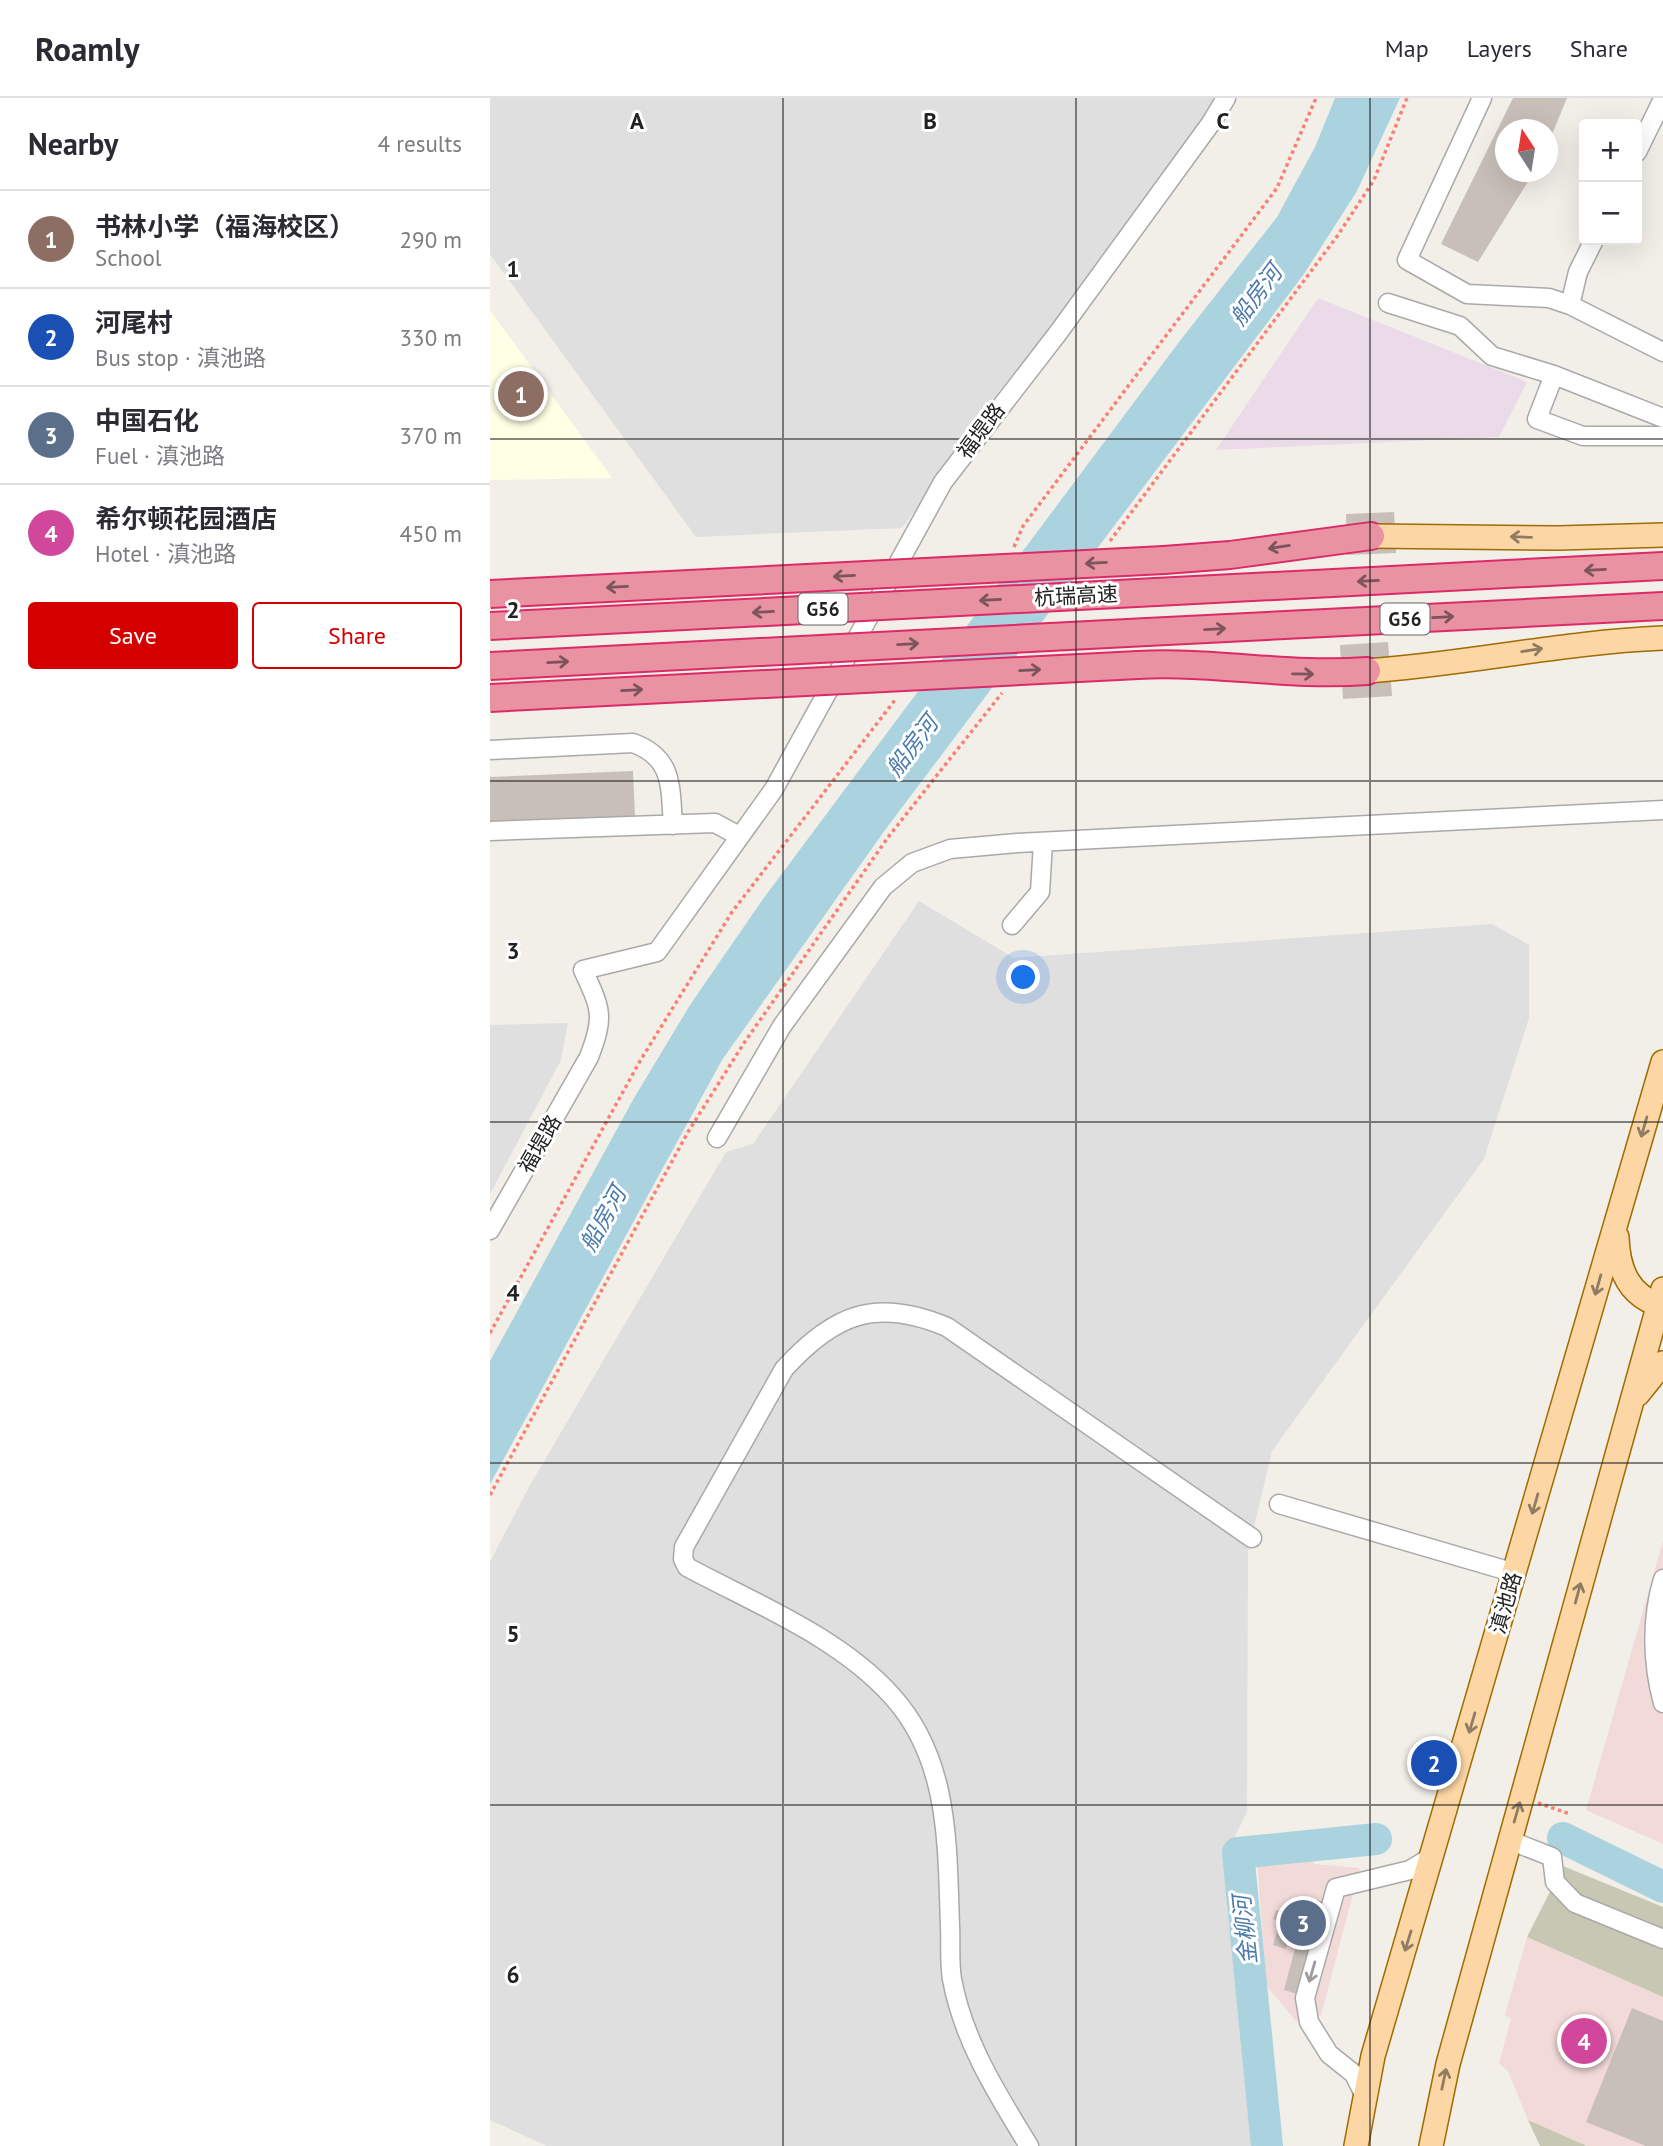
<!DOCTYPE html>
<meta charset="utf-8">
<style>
:root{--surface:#fff;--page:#f2f2f3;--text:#2b2b33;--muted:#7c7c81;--line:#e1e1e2;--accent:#d40000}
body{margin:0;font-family:"PT Sans","Noto Sans SC",sans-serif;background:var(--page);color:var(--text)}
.controls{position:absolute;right:21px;top:21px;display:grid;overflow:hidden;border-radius:7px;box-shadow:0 7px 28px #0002}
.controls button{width:63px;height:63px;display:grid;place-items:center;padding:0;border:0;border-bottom:2px solid var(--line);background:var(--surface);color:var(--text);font:35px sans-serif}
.compass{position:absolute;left:1005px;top:21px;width:63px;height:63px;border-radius:50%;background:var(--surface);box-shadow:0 7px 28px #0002;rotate:348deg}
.you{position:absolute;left:534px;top:880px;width:24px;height:24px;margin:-18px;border:5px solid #fff;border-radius:50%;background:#1a73e8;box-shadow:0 0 0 10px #1a73e833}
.badge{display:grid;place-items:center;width:46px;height:46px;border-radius:50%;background:var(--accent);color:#fff;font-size:23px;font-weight:700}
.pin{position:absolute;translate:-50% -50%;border:4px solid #fff;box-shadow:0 2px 7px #0006}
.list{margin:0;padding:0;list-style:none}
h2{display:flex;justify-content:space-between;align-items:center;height:91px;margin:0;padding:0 28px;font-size:30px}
h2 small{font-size:23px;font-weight:400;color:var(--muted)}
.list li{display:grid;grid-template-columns:46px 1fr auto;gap:21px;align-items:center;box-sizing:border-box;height:98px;padding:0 28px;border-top:2px solid var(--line)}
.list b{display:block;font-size:26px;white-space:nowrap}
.list p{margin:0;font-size:23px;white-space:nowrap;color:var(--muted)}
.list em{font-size:23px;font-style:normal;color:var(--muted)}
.actions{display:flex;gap:14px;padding:21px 28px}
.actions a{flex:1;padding:16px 0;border:2px solid var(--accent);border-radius:7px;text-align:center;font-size:24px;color:var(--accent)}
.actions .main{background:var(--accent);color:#fff}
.map{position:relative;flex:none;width:1173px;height:2048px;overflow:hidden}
header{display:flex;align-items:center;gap:42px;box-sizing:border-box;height:98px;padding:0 35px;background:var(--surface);border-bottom:2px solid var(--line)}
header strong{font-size:33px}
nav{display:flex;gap:38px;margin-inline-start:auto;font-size:24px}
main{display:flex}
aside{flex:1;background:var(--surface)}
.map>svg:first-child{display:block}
.residential{fill:#e0dfdf}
.commercial{fill:#f2dad9}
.industrial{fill:#ebdbe8}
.education{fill:#ffffe5}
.construction{fill:#c7c7b4}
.water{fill:#aad3df}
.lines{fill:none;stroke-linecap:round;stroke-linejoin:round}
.river{stroke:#aad3df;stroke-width:32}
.building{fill:#c7bfb8}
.minor-casing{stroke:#a9a9a9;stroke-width:21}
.major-casing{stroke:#a06b00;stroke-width:26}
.highway-casing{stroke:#dc2a67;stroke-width:30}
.path{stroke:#fa8072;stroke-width:3.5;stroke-dasharray:3.5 3.5;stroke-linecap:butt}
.minor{stroke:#fff;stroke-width:18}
.major{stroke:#fcd6a4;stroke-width:23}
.highway{stroke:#e892a2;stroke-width:26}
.highway-bridge-casing{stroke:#dc2a67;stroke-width:30;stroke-linecap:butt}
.highway-bridge{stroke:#e892a2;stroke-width:26}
.oneway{stroke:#8f7c63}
.oneway2{stroke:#7b545c}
.oneway3{stroke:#9c9c9c}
.grid{fill:none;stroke:#222;stroke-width:2;stroke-opacity:0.55}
.labels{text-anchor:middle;stroke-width:6;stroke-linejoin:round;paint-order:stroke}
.shield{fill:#fff;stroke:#646464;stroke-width:2}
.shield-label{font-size:19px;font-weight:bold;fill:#222}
.street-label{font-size:21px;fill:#222;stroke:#fff}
.water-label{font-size:23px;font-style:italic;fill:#4a7aab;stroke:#fff}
.grid-label{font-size:23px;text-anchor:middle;font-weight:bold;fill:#222;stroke:#fff;stroke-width:6;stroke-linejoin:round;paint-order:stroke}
</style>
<header>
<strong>Roamly</strong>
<nav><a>Map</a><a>Layers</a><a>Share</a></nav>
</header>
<main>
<aside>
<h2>Nearby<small>4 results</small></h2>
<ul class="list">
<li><span class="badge" style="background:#8d6e63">1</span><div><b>书林小学（福海校区）</b><p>School</p></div><em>290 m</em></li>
<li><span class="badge" style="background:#1a4fb4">2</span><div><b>河尾村</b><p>Bus stop · 滇池路</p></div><em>330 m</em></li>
<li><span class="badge" style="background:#5c6f8a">3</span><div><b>中国石化</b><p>Fuel · 滇池路</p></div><em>370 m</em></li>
<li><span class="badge" style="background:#d1479c">4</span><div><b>希尔顿花园酒店</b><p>Hotel · 滇池路</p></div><em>450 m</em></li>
</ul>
<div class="actions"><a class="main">Save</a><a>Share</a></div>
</aside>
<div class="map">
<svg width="1173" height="2048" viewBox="0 0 1173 2048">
<rect width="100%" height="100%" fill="#f2efe9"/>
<path class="residential" d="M0,0H727L714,25L412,430L206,439L0,156Z
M429,803L524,860L1002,826L1039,847V920L994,1061L782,1353L758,1454L757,1714L736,1757L763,2048H57L0,2022V1464L40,1387L236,1054L263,1046Z
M78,925L71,962L0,1096V927Z"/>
<path class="commercial" d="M1173,1443V1746L1096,1712Z
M821,1753L824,1766L870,1770L831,1917L806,1923L776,1887L767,1759Z
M1037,1839L1173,1899V2048H1097L1038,2022L1018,1973L1009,1965L1021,1921L1015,1917Z"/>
<path class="industrial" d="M828,200L1037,284L1009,339L726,352Z"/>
<path class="education" d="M0,212L122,380L0,382Z"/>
<path class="construction" d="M1073,1768L1173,1809V1899L1037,1839Z
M1038,2022L1097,2048H1050Z"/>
<path class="water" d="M845,0H910L867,93L814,176L395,732L232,962L0,1386V1263L144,1000L200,907L273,801L689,244L787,119L825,49Z"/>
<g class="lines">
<path class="river" d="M1073,1740L1173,1789
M777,2048L748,1755L886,1741"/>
</g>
<path class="building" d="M1023,0H1077L1058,46V32H1016V74H1044L988,164L951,146Z
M904,414L906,455L857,457L856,416Z
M898,544L902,598L853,601L850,547Z
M143,673L145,718L0,725V679Z
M819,1800L850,1808L824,1901L794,1892L806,1847L797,1844L796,1851L783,1847L790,1823L783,1821L786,1812L805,1817L802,1827L811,1830Z
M1142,1910L1173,1923V2048H1156L1096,2024Z"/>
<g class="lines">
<defs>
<path id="minor" d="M992,0L917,162L977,196L1059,200L1080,207L1173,254
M1147,54L1173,1
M898,205L970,228L1002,258L1064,277L1173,320
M1080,207L1088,174L1104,142
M1064,277L1047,321L1093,338H1173
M0,652L143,645C184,660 180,689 183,727
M0,733L225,725L249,738
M522,827L550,794L553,745
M227,1040L292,928L393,789L422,765L460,751L527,745L1173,712
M0,1132L99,959C115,918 111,911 93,872L167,854L284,691L453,384L568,235L721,25L736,0
M789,1406L1025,1475
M1173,1481C1161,1521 1162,1565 1173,1605
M1019,1742L1062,1759L1065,1784L1085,1805L1173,1841
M875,1998L864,1976L839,1956L819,1924L815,1900L846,1790L920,1772L943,1758
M539,2048C507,1996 473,1942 462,1881C459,1864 461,1845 460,1828C457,1747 460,1662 402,1598C349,1539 266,1506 197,1469L193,1461L194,1449L294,1271C344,1216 386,1199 457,1229L762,1440"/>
<path id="major" d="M881,438L1069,440L1173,437
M877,573C977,566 1074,544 1173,540
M1127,1139C1128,1172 1139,1199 1173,1208
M1148,1296L1173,1265
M866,2048L883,1958L1173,964
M941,2048L958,1966L1173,1191"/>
<path id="highway" d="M674,462L740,457L881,438
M666,494L1173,468
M657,534L1173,508
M648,567C725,563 800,579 877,573"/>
</defs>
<use href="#minor" class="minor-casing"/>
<use href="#major" class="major-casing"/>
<use href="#highway" class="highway-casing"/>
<path class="path" d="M620,443L848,137L884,82L917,0
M524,449L533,428L787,90L826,0
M0,1235L150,963L242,814L405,602
M0,1397L198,1034L254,945L399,738L512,595
M1048,1705L1080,1716"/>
<use href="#minor" class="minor"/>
<use href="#major" class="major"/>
<use href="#highway" class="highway"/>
<defs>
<path id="highway-bridge" d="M0,496L674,462
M0,528L666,494
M0,568L657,534
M0,600L648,567"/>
</defs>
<use href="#highway-bridge" class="highway-bridge-casing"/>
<use href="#highway-bridge" class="highway-bridge"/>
</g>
<defs><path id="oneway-shaft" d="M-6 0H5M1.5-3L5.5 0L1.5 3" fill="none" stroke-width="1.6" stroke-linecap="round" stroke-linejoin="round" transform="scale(1.75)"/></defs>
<g class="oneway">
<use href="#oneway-shaft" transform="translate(1031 439) rotate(-178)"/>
<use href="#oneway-shaft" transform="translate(1042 552) rotate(-9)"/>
<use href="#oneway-shaft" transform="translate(1154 1029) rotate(106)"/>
<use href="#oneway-shaft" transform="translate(1108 1187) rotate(106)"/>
<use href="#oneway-shaft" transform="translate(1045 1406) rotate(106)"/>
<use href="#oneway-shaft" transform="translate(1088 1495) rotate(-75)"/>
<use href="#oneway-shaft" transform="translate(982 1625) rotate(106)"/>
<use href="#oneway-shaft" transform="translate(1027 1714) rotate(-74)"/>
<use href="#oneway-shaft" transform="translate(918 1843) rotate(107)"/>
<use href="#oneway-shaft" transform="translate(954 1981) rotate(-78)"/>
</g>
<g class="oneway2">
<use href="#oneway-shaft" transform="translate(789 449) rotate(171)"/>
<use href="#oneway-shaft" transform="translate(606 465) rotate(177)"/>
<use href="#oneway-shaft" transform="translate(1105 472) rotate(177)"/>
<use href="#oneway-shaft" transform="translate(354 478) rotate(177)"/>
<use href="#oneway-shaft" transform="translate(878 483) rotate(177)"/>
<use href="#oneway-shaft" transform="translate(127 489) rotate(177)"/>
<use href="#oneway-shaft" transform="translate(500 502) rotate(177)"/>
<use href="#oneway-shaft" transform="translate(273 514) rotate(177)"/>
<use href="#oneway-shaft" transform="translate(953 519) rotate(-3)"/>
<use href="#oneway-shaft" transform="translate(725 531) rotate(-3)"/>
<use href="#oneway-shaft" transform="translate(418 546) rotate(-3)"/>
<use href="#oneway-shaft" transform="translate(68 564) rotate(-3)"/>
<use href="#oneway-shaft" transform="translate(540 572) rotate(-3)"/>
<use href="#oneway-shaft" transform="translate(813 576) rotate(1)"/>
<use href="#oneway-shaft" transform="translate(142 592) rotate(-3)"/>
</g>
<use class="oneway3" href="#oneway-shaft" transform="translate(822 1874) rotate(106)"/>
<path class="grid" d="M293,0V2048M586,0V2048M880,0V2048M0,341H1173M0,683H1173M0,1024H1173M0,1365H1173M0,1707H1173"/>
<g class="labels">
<g class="shield">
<rect x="308.5" y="495.5" width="49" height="31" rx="5"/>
<rect x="890.5" y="505.5" width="49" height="31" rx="5"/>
</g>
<g class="shield-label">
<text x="333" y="518">G56</text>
<text x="915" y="528">G56</text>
</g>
<g class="street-label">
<text transform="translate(491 333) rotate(-53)" y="7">福堤路</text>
<text transform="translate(586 498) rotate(-3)" y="7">杭瑞高速</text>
<text transform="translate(50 1046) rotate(-60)" y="7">福堤路</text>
<text transform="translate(1016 1505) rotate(-74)" y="7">滇池路</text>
</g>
<g class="water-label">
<text transform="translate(766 197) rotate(-53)" y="8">船房河</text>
<text transform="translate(422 648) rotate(-53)" y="8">船房河</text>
<text transform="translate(113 1121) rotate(-61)" y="8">船房河</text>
<text transform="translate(755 1832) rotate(-96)" y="8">金柳河</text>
</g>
</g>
<g class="grid-label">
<text x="147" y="31">A</text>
<text x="440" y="31">B</text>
<text x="733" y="31">C</text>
<text x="23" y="179">1</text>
<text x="23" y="520">2</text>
<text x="23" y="861">3</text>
<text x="23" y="1203">4</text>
<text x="23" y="1544">5</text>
<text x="23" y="1885">6</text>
</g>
</svg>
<div class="controls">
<button>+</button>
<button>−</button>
</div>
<svg class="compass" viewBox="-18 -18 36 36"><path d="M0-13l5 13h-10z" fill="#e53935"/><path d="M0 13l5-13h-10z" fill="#7c7c81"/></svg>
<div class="you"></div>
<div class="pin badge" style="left:31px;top:296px;background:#8d6e63">1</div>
<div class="pin badge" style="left:944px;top:1665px;background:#1a4fb4">2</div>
<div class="pin badge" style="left:813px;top:1825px;background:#5c6f8a">3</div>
<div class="pin badge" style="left:1094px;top:1943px;background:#d1479c">4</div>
</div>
</main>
